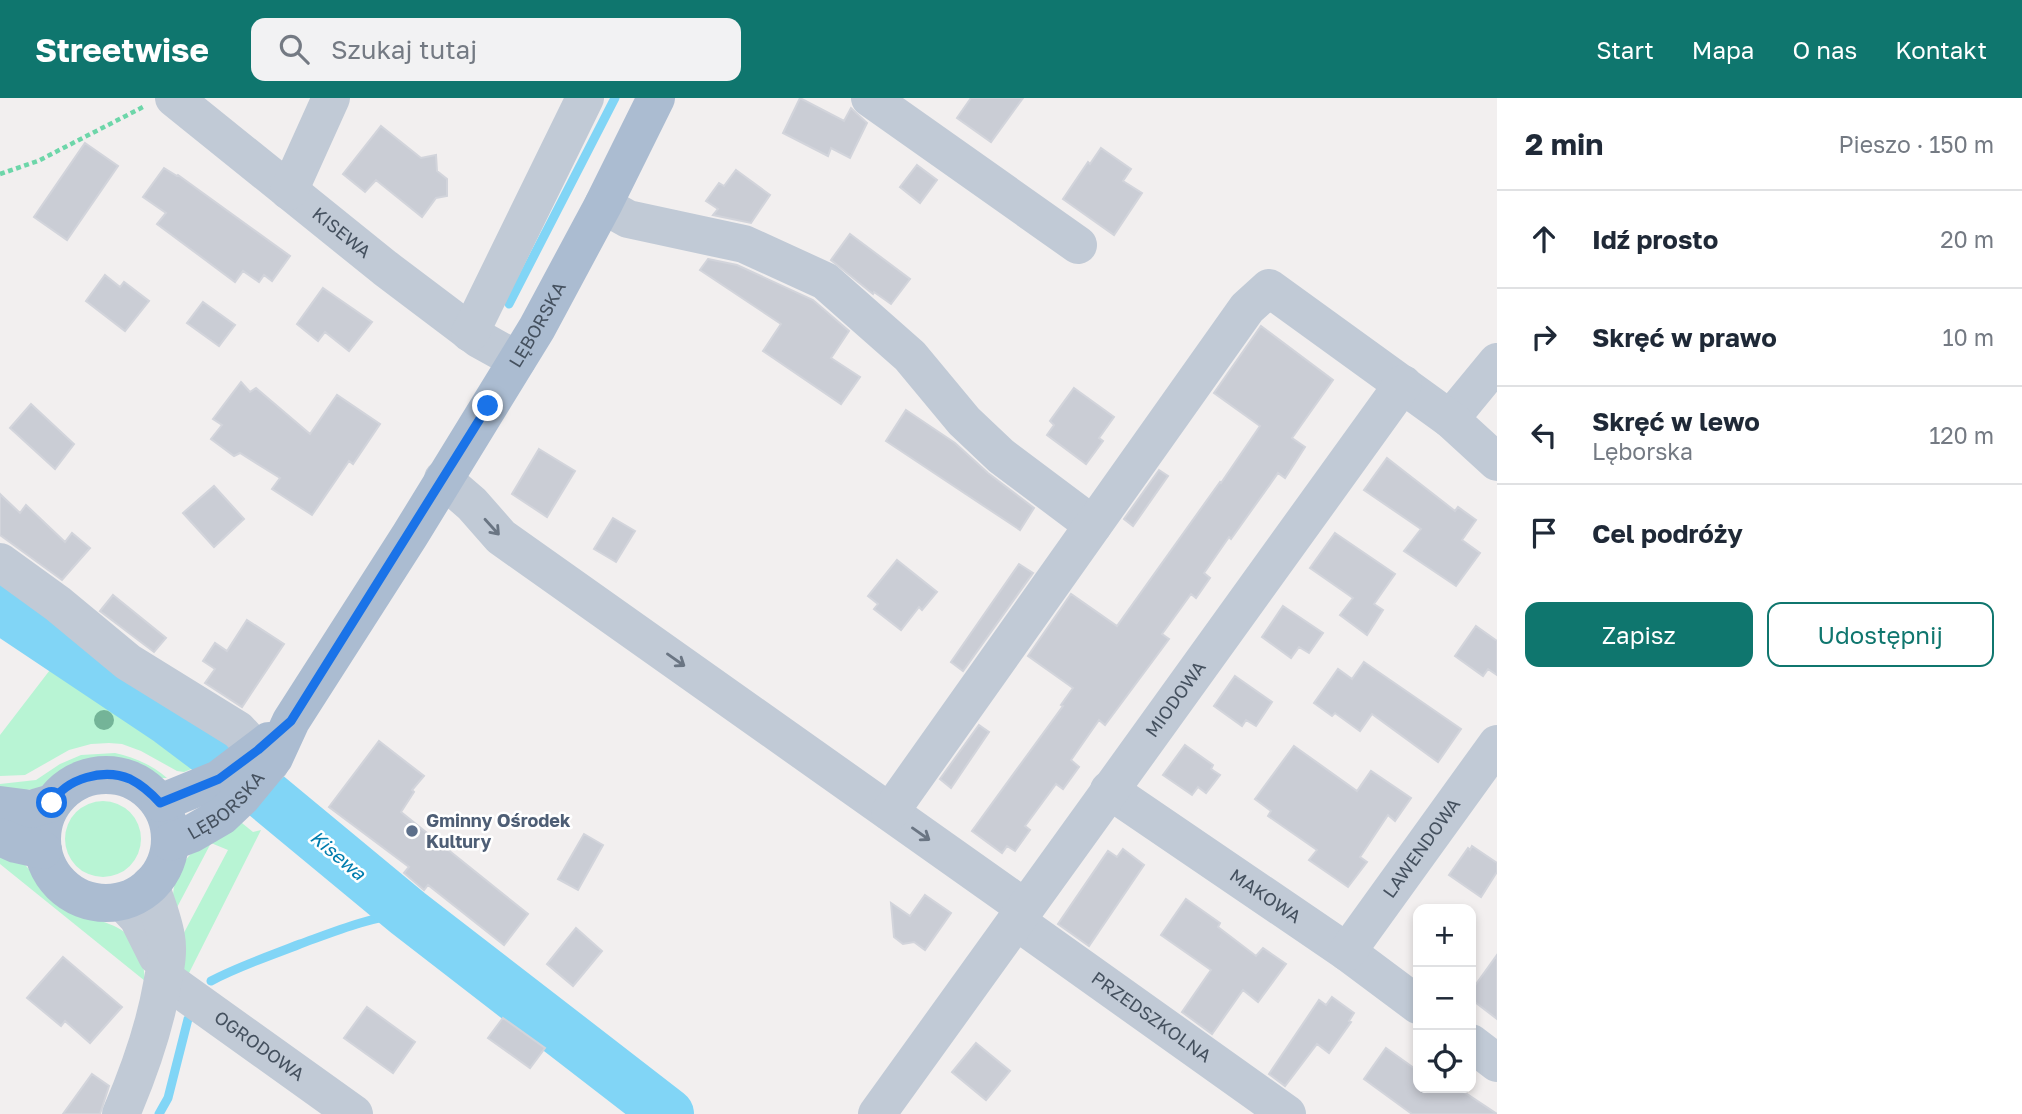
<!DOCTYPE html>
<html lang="pl">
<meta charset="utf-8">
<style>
:root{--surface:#fff;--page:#f2f2f3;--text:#1f2937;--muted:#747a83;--line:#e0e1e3;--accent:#0f766e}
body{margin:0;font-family:"Golos Text",sans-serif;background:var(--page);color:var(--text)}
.controls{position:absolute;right:21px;bottom:21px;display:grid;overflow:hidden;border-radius:14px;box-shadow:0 4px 10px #0003}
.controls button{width:63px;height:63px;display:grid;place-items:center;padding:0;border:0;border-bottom:2px solid var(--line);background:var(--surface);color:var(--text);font:35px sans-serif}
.stop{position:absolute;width:21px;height:21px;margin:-16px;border:5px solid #1a73e8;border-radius:50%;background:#fff}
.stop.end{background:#1a73e8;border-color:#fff;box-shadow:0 2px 7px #0008}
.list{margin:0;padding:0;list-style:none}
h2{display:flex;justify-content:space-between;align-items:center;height:91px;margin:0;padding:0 28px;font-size:30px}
h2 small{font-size:23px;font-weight:400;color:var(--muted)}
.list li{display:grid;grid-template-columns:46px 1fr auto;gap:21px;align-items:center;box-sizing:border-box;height:98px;padding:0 28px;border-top:2px solid var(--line)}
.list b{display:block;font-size:26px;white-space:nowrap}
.list p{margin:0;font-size:23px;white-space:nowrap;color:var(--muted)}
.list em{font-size:23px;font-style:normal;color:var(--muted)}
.actions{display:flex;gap:14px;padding:21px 28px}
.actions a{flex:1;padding:16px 0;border:2px solid var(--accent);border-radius:14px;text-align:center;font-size:24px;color:var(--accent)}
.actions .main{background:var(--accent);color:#fff}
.icon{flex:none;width:38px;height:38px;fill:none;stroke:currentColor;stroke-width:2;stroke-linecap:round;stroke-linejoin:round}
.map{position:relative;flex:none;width:1497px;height:1016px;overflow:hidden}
header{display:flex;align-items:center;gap:42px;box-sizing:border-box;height:98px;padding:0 35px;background:var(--accent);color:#fff}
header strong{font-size:33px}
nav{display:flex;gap:38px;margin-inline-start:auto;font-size:24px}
.search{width:490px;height:63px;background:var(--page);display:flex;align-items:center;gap:18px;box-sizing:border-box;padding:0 24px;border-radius:14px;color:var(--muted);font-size:26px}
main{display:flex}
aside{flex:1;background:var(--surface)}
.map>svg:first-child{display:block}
.green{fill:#b8f4d4}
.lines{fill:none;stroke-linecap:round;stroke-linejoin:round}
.stream{stroke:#81d5f6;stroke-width:9}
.river{stroke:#81d5f6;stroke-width:52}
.building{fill:#cacdd5;stroke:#d2d4db;stroke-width:2}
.path{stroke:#6dd6a9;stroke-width:4.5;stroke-dasharray:5 3.5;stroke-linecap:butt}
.minor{stroke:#c1cad6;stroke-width:38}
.major{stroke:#abbcd1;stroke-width:38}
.tree{fill:#74b498}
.oneway{stroke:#6a7583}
.route{stroke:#1a73e8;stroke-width:9}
.service-dot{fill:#5c6f8a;stroke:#fff;stroke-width:2.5}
.labels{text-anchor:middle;stroke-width:5;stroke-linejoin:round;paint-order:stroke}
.street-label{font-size:18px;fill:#45515f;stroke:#fff}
.service-label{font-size:18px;font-weight:bold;fill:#4e5e75;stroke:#fff;text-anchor:start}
.water-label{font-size:19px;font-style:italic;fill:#017dae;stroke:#fff}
</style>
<header>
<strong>Streetwise</strong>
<div class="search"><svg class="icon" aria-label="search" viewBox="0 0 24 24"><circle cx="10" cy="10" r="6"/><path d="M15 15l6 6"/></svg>Szukaj tutaj</div>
<nav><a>Start</a><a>Mapa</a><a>O nas</a><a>Kontakt</a></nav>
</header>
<main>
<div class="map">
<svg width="1497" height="1016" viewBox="0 0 1497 1016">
<rect width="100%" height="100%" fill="#f2efef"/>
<path class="green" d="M53,568L194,670L184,674L177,673L141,653L122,646L109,645L91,646L69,652L25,677L0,678V637Z
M115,655C134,659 152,667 167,680H157L125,665L99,663L65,673L39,690L0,696V686L36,682L60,666L81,657Z
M65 741a38 38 0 1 1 76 0a38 38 0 1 1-76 0Z
M237,721L253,734L261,732L188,877L180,866L178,846L228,752L211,745L173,817C169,761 197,749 237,721Z
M0,751C10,756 20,760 27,769C36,778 41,790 51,799C87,833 142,810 145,883L0,766Z"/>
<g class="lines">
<path class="stream" d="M509,206L615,0
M211,883C239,868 270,858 300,846C336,833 370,819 408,815
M159,1016L168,1000L188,921"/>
<path class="river" d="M0,509L169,622L233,670L408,815L668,1016"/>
</g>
<path class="building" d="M800,0L844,23L851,10L867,25L850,60L831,50L828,58L783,35Z
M971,0H1023L991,44L957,20Z
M381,28L421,60L436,57L437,73L447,81V98L436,100L422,119L376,82L365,94L343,76Z
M85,45L118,68L67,142L34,119Z
M1101,50L1131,71L1123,83L1142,95L1114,137L1063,101L1088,64L1090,66Z
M917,67L937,82L920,105L900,89Z
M164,70L177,78L178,77L290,158L272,183L264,177L259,184L243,173L235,184L157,126L166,115L143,99Z
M736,72L770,97L751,125L713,117L718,111L706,103L719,85L724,88Z
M850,136L910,181L891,206L874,194L873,196L831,162Z
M708,161L737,167L813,202L849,233L831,260L860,279L841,306L763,253L781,226L700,172Z
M105,177L120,189L124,184L149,203L125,233L86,203Z
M323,190L372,224L349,253L325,234L318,243L297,226Z
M203,204L235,227L219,248L187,225Z
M1261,228L1333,282L1292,340L1305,349L1285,380L1278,375L1231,441L1229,439L1204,475L1210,480L1196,500L1191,496L1162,536L1169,541L1105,627L1099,622L1071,662L1079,669L1063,691L1056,686L1025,728L1030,732L1015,753L1007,748L1002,755L972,733L1063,608L1061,607L1073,590L1028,558L1071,496L1117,528L1220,384L1221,385L1260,328L1214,295Z
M241,284L250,294L256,290L310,336L337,297L380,326L353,366L349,363L312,417L272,391L280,380L240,355L234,358L211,341L222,327L213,321Z
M1074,290L1114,319L1099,340L1103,343L1086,366L1047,337L1054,327L1050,323Z
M31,306L74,346L55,371L10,330Z
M906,312L955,345L988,375L1034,410L1020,432L886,343Z
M539,351L575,373L547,419L512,396Z
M1387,360L1455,413L1458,409L1476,422L1462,442L1480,455L1456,488L1404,453L1421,431L1364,392Z
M1159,372L1168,378L1133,428L1124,421Z
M214,388L244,421L214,449L183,415Z
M0,396L20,415L26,407L65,444L72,435L90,450L62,482L0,437Z
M613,420L635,433L616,464L594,451Z
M1335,435L1395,476L1374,506L1383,512L1367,537L1340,517L1353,500L1310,470Z
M897,462L937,494L922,512L919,509L901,532L874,511L878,506L868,498Z
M1019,466L1033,475L963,573L951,564Z
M113,497L166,540L154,554L100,513Z
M1283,508L1323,535L1309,555L1299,549L1291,560L1262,539Z
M247,522L284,546L242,609L205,585L215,571L203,563L215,545L227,553Z
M1476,528L1497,543V577L1488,571L1483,578L1455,558Z
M1364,564L1461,631L1438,664L1372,616L1360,633L1335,615L1332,618L1314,605L1338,571L1352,581Z
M1235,578L1272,604L1256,628L1246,622L1242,628L1214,608Z
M979,627L989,634L951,690L940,681Z
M379,643L424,678L412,692L414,694L401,714L528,816L504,847L428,787L424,792L404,775L409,769L329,709Z
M1185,647L1213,667L1211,671L1220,677L1206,695L1198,689L1192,697L1163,677Z
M1294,648L1357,693L1371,673L1411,700L1395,723L1388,717L1360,759L1367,764L1348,789L1309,762L1317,752L1268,718L1271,713L1255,701Z
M584,736L603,747L578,792L558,781Z
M1472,748L1497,765V774L1481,799L1449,777L1468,750L1470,752Z
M1123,751L1144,767L1089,848L1058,826L1108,753L1117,759Z
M925,797L951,815L925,852L914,844L903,846L894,839L891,805L910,818Z
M1186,801L1220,825L1218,829L1256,858L1263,850L1286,866L1258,904L1243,892L1212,936L1182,914L1211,872L1161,837Z
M576,830L602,853L573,888L547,866Z
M1497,857V921L1471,901V893Z
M63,859L122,909L90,945L65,923L61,928L27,900Z
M1332,899L1354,915L1349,923L1351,924L1329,955L1317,946L1285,988L1269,976L1319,902L1326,907Z
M367,909L415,944L393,975L344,940Z
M503,920L545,950L530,970L488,940Z
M976,945L1010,973L986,1002L952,974Z
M1386,950L1418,973V990H1458L1497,1016H1412L1364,981Z
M92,976L109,988L100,1016H63Z"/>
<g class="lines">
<path class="path" d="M0,76L38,63L143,9"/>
<g class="minor">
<path id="s1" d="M174,0L385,170L479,241L517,262"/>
<path d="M870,0L1078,147"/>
<path d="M289,93L331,0"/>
<path d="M603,107L628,121L744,146L825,183L910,258L964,323L1001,358L1093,427"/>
<path d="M470,235L585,0"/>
<path d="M1450,321L1497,264"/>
<path d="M443,381L472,406L501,439L1025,810"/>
<path d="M0,464L58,506L128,564L238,632L270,666"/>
<path id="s2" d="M1109,692L1347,854L1418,907"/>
<path d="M890,714L1247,210L1269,190L1450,321L1497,364"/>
<path d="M123,804L138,820L157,858"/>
<path id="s3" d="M1016,823L1287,1016"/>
<path id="s4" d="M1347,854L1497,646"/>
<path id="s5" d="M164,880L354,1016"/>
<path d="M1471,945L1497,965"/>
<path d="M121,1016C139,974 154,933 162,887C165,871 169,855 166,839C163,821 156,804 150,787"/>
<path id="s6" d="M877,1016L1403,286"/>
</g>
<g class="major">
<circle cx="106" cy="741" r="64"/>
<path d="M160,705L219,681L269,643"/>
<path d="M0,707L31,711L52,705"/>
<path d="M0,739L16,746L43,752"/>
<path id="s7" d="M170,744L191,736L222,718L242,699L274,660L291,623L410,437L537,230L603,107L656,0"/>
</g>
</g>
<circle class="tree" cx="104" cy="622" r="10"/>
<defs><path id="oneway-shaft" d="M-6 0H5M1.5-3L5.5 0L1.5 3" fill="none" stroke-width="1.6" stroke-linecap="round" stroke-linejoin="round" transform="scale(1.75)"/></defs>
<g class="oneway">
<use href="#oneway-shaft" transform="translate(492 429) rotate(48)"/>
<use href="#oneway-shaft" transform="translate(676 562) rotate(35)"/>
<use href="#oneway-shaft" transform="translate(921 736) rotate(35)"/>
</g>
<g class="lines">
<path class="route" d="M52,705C66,680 104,670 130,681C142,687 151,695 160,705L219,681L258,652L291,623L488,308"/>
</g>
<circle class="service-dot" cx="412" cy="733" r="7"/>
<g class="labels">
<g class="street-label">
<text dy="6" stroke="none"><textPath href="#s1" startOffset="215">KISEWA</textPath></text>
<text dy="6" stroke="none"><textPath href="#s7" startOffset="644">LĘBORSKA</textPath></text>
<text dy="6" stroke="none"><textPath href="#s6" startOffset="511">MIODOWA</textPath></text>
<text dy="6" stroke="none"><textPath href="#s7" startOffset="68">LĘBORSKA</textPath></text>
<text dy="6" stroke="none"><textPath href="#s4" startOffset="128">LAWENDOWA</textPath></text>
<text dy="6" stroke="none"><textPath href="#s2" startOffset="189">MAKOWA</textPath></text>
<text dy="6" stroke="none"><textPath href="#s3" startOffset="166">PRZEDSZKOLNA</textPath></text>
<text dy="6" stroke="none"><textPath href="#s5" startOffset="117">OGRODOWA</textPath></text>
</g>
<g class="service-label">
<text x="426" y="729">Gminny Ośrodek<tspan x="426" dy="21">Kultury</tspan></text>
</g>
<g class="water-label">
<text transform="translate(338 757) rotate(40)" y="7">Kisewa</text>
</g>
</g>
</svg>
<div class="controls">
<button>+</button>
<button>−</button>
<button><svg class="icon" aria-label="locate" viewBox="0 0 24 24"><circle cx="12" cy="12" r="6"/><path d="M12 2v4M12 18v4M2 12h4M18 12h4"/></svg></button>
</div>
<div class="stop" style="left:52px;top:705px"></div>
<div class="stop end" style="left:488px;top:308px"></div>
</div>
<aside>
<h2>2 min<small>Pieszo · 150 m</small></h2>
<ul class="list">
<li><svg class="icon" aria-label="ahead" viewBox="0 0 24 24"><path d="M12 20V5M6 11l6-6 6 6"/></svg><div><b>Idź prosto</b></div><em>20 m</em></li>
<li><svg class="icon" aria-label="right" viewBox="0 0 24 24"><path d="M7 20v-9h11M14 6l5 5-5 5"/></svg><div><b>Skręć w prawo</b></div><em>10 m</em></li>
<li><svg class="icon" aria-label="left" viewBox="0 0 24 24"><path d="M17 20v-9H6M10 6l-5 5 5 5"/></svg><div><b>Skręć w lewo</b><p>Lęborska</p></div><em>120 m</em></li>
<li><svg class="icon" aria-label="arrive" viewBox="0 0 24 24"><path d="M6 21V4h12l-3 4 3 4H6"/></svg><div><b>Cel podróży</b></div></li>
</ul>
<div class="actions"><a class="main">Zapisz</a><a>Udostępnij</a></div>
</aside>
</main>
